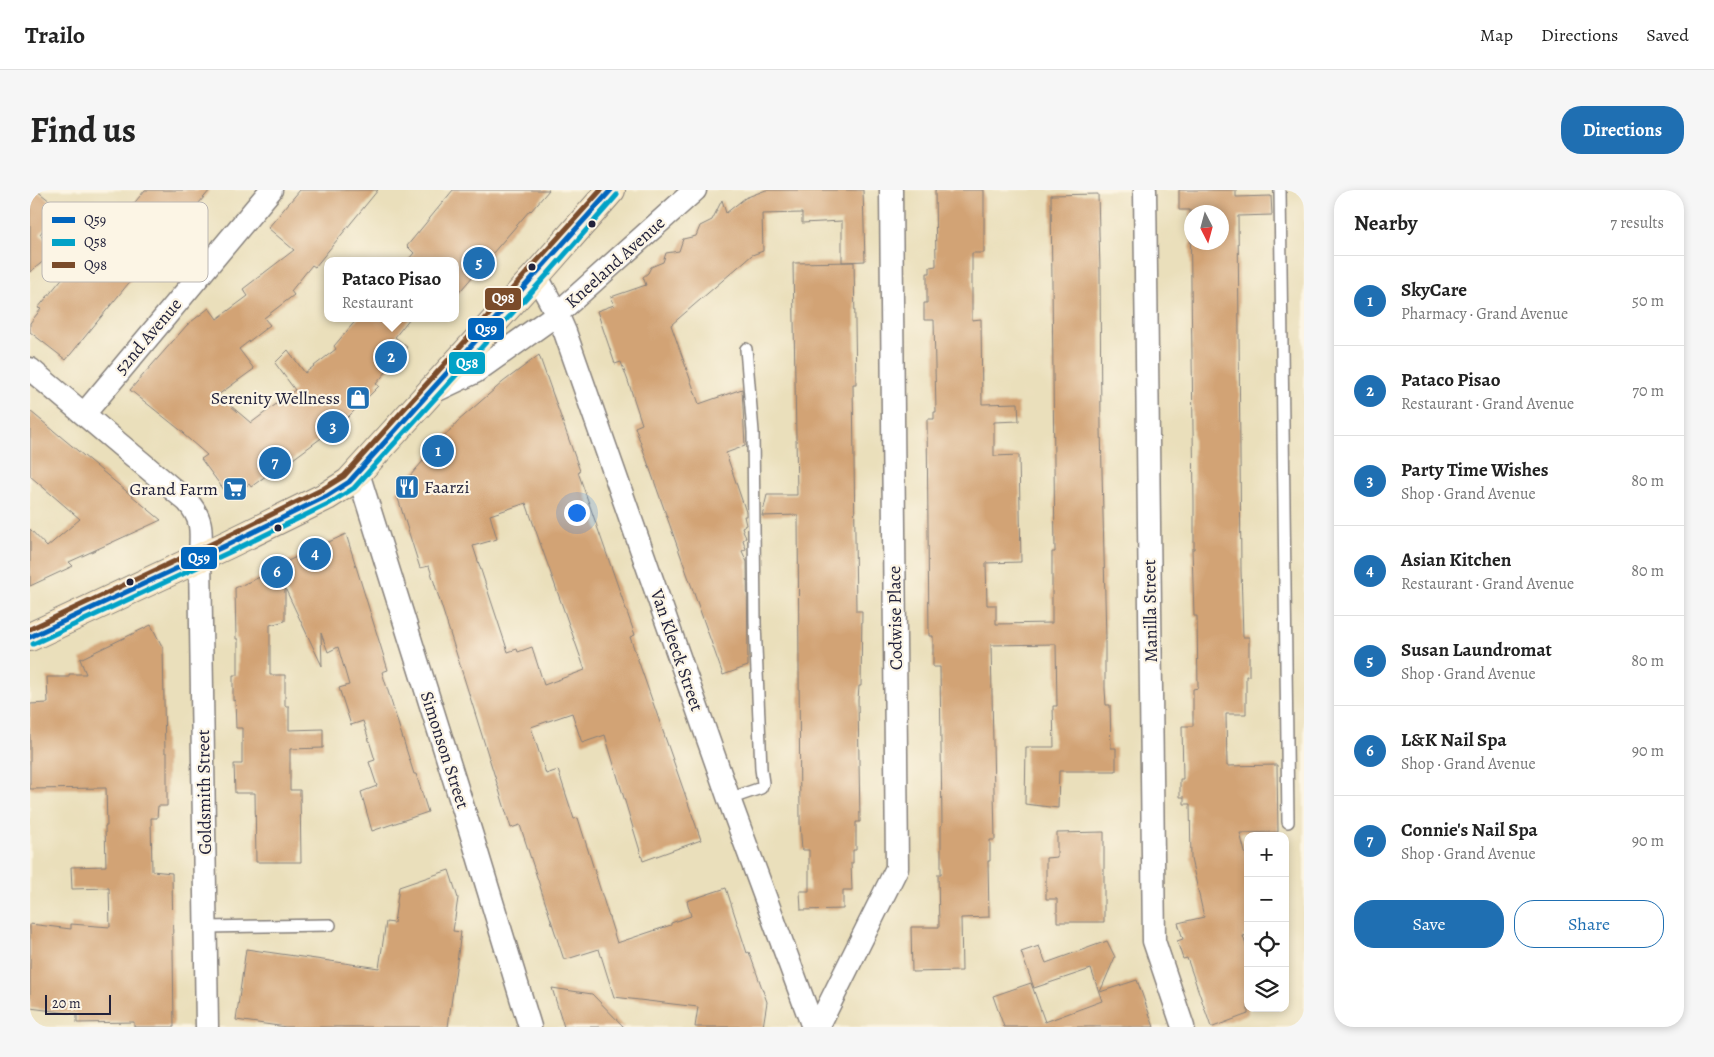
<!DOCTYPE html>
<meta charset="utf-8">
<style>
:root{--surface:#fff;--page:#f6f6f6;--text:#222;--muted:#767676;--line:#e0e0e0;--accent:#1f6fb2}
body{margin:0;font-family:Alegreya,serif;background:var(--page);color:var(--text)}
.controls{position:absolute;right:15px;bottom:15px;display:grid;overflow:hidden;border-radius:10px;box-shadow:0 2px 8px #0003}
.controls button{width:45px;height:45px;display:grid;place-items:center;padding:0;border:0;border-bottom:1px solid var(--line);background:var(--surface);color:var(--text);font:25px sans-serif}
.compass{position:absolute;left:1154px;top:15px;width:45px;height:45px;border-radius:50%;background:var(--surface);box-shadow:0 2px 8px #0003;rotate:174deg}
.scale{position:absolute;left:15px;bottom:12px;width:66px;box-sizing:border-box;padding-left:5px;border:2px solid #22223b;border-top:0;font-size:14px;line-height:18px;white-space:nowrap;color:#22223b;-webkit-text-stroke:4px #fcf5e5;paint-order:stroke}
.you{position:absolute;left:546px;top:322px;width:18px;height:18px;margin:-12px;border:4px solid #fff;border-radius:50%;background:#1a73e8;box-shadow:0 0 0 8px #1a73e833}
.badge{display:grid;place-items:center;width:32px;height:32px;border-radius:50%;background:var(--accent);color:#fff;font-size:16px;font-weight:700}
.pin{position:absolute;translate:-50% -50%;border:2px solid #fff;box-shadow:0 1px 5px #0006}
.popup{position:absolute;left:294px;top:67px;width:135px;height:65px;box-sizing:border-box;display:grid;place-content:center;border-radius:10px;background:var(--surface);filter:drop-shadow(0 1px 4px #0005);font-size:16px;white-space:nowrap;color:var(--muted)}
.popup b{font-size:19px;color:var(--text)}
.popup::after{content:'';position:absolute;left:50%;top:100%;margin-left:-10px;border:10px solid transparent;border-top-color:var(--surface)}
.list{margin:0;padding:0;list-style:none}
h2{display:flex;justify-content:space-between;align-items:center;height:65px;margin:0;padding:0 20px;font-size:21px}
h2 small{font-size:16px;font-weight:400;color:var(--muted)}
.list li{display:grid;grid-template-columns:32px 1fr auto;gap:15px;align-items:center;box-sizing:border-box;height:90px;padding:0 20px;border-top:1px solid var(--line)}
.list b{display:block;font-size:19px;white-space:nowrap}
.list p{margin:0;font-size:16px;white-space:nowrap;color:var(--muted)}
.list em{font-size:16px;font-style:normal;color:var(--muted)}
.actions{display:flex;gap:10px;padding:15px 20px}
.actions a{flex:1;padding:11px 0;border:1px solid var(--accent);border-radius:20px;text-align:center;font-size:18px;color:var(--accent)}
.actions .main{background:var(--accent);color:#fff}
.icon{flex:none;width:28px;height:28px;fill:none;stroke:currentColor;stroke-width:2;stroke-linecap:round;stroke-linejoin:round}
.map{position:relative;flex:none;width:1274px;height:837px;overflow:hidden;border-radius:20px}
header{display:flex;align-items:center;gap:30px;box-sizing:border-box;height:70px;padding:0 25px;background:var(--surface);border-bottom:1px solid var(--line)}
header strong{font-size:24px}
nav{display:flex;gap:28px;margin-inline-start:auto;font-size:18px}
.intro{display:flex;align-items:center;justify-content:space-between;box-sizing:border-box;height:120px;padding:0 30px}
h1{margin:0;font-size:35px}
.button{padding:12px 22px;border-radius:20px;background:var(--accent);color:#fff;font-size:18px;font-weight:700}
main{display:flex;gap:30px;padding:0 30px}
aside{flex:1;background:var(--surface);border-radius:20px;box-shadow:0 2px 8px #0003}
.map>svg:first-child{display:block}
.building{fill:#d2a375;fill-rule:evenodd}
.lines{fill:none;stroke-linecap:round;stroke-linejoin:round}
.lane-casing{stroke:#86807b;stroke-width:14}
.street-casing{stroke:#86807b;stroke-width:25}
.secondary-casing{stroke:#86807b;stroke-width:30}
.lane{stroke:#fff;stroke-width:11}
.street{stroke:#fff;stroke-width:22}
.secondary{stroke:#f9e7c3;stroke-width:28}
.bus-1-casing{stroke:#fcf5e5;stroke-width:9}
.bus-2-casing{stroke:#fcf5e5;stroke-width:9}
.bus-3-casing{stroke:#fcf5e5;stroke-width:9}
.bus-1{stroke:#0065bd;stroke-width:5}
.bus-2{stroke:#02a2c7;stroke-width:5}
.bus-3{stroke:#7a4b2a;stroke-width:5}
.bus-dot{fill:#22223b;stroke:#fcf5e5;stroke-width:2}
.labels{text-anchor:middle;stroke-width:4.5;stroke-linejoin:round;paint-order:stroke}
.street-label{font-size:18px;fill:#22223b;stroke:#fcf5e5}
.poi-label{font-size:18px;fill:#22223b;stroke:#fcf5e5;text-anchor:end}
.key{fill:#fcf5e5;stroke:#bbb6b2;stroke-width:1}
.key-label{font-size:14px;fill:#22223b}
.line-badge{stroke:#fcf5e5;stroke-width:2}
.badge-label{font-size:14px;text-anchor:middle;font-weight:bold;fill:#fff}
</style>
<header>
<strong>Trailo</strong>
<nav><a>Map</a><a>Directions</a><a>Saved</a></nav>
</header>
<div class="intro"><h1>Find us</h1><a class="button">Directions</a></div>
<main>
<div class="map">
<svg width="1274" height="837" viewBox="0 0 1274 837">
<rect width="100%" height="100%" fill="#fcf5e5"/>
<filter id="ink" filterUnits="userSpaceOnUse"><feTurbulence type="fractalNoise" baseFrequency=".02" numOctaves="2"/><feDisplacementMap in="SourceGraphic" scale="10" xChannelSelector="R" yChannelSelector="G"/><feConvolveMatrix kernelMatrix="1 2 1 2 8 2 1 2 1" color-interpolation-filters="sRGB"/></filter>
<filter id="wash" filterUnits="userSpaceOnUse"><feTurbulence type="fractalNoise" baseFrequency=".0096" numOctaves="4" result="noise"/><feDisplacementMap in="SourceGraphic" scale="20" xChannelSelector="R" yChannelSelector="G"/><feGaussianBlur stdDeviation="1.12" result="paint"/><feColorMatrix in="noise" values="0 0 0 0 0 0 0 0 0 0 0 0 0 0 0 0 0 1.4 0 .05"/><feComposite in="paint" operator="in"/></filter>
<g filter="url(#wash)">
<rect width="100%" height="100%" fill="#eadfbb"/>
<g id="blocks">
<path class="building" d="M0,0H6L30,19L10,44L25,62L0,82Z
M115,0H180L153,32L151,29L36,170L0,142V133L11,119L8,118L39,80L45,74L51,78Z
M270,0H348L285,77L282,75L261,101L264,105L234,128L240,135L209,159L224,179L188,205L221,233L265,200L245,173L258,160L275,183L306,159L304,156L328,128H380L365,147L377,157L346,194L349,196L313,232L314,234L301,248L298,243L259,272L257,270L221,297L219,294L200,308L171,269L177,265L153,244L154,243L100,200L157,135L179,118L187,129L218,106L213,99L264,60L238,38Z
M423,0H519L501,21L500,20L425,107V71H377L384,63L377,56Z
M736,0H833L835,71L812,72V31L772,33V23L732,24L733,61L722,65L641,135L669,214L712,199L715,256L696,263L716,322V326H714L716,335L712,337L716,348L713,350L716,359L712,361L717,372L718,476L693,485L605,237L612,234L598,191L591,172L585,174L567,121L584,115L581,107L616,95L613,87L618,83L621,77L633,72L636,63L649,61L653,49L666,46L670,36L682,30L692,10L696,23L715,8Z
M905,0H954V63H942V130L951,129L952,214L988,213L989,231L964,232V266L989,265L991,372L956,373L957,415H966V434L1022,433V362H1025L1021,5L1068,4L1070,79L1071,239L1076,450H1075V499L1076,515H1080L1081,558H1086V581H1029L1028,618L995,614L996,557H1024L1023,516H1027L1026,454L961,455L965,650H960V671H958L959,727L931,728L932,781L882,782L881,737H909L908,684H911V635H912L910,477H903V446H899L897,229H904V222H906L904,130H894V113H897V83H900V77L906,76Z
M1149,0H1206V7L1241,6L1242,25L1208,26L1211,380L1213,447H1219V486H1216V524H1196L1197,576L1247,575L1248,642L1210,643L1218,674V745L1213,746L1218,761V824L1183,837H1181L1157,768L1153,769L1147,751L1153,749L1148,733L1174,727L1161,669L1160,614H1154V607H1150V589H1153L1152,536H1163V499L1168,498L1167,426H1164L1162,359H1164V312L1160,20H1149ZM1162,22H1192V52H1162Z
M824,72L826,194H823L826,421H832L831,496H829L828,510L830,632H826V660H823V673H821L822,700H813V719L771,720L770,701H779V660H772L770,633L768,325L732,326L737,305H767L763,73Z
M509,165L550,281L548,282L605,445L600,447L671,650L613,671L575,545L552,553L542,523L501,537L516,584L528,580L544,629L548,628L587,753L641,735V733L661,726L657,711L696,698L717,763L719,762L737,812L733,837H665L668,817L584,807L569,759L534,770L490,635L481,638L399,376L390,378L366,302L427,232L473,192ZM496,313L555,480L514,495L502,457L488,462L487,459L478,462L443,356L467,349L460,325Z
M0,221L131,330L39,372L43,376L0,396V339L17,357L50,329L0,286Z
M316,344L358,480L352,482L384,584H386L398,622L342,641L331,602L347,596L339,572L345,570L333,531L321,535L309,498L319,495L308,457L298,462L291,443L292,476L255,398V431L240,435V485H255V516H259V540L293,539V558L260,559V600H270L271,672H226L225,603H205L204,574H212V538H206L205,510L203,511V485H208V449H206L205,398L246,380L245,377Z
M121,435L133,458L135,563H137V616H128L127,628H121L122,681L142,683L144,837H104V832L47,833V824L0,818V734L41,739V734L80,737L79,698L42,699L41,677L76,676L75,636H77L76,598L0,599V514L18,513L17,487H39V484H56L50,469Z
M1074,642V732H1027V709H1016V668L1027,667V643Z
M419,680L428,708L423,741L431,742L418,837H256L206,830L216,759L349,778L356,732L364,733L369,697Z
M1077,751L1085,767L1070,802L1107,790L1124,837H974L963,806L1001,793L1015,832L1072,811L1061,779L1004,798L991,762L1009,756L1016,773Z
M522,798L562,804L594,837H534Z"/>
</g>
</g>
<g filter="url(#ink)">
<use href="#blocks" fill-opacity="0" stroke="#86807b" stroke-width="1"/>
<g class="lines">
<defs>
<path id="lane" d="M1250,0L1258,632
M699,609L731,598L733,593L731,579L725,433L723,242L716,159
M176,737L300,735"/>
<path id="street" d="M1115,0L1124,751L1153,837
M506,85L527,124L535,142L699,609L783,837
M0,179L157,311C174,330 171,342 170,367L177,837
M405,201L445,182L527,124L665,0
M54,224L241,0
M328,283L441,643L500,837
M788,837L867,678L861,0"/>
<path id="secondary" d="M0,447L199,354L297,306L319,292L510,81L581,0"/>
</defs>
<use href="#lane" class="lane-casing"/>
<use href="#street" class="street-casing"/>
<use href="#secondary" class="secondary-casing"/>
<use href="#lane" class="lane"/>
<use href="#street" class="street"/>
<use href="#secondary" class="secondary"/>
<defs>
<path id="bus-1" d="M0,447L199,354L297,306L319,292L581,0"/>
<path id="bus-2" d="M3,454L202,361L300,313L324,298L516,86L587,5"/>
<path id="bus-3" d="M0,439L196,347L293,299L314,286L571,0"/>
</defs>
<use href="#bus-1" class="bus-1-casing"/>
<use href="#bus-2" class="bus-2-casing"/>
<use href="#bus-3" class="bus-3-casing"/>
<use href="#bus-1" class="bus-1"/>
<use href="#bus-2" class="bus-2"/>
<use href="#bus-3" class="bus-3"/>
</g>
</g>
<defs>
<symbol id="shop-square" viewBox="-11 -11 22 22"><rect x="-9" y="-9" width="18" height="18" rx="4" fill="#1f6fb2" stroke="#fcf5e5"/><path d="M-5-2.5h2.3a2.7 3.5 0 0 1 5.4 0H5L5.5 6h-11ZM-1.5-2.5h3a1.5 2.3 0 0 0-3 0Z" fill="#fff"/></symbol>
<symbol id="restaurant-square" viewBox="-11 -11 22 22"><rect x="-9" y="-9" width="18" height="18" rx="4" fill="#1f6fb2" stroke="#fcf5e5"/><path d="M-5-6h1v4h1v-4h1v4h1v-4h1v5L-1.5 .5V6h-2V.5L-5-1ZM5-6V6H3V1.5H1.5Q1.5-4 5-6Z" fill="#fff"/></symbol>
<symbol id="supermarket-square" viewBox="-11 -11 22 22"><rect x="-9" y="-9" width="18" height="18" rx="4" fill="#1f6fb2" stroke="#fcf5e5"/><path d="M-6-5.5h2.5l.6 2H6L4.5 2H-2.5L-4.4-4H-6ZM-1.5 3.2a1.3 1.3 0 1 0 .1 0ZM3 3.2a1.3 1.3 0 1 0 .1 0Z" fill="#fff"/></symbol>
</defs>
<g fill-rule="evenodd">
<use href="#shop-square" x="314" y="194" width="28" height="28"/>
<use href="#restaurant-square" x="363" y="283" width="28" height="28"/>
<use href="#supermarket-square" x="191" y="285" width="28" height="28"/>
</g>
<g class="bus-dot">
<circle cx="562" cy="34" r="4.5"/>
<circle cx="502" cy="77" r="4.5"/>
<circle cx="248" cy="338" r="4.5"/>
<circle cx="100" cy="392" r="4.5"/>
</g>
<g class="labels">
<g class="street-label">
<text transform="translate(585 72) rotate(-42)" y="6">Kneeland Avenue</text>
<text transform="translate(118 146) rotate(-50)" y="6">52nd Avenue</text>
<text transform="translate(1120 421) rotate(-91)" y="6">Manilla Street</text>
<text transform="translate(865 428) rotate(-91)" y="6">Codwise Place</text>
<text transform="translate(647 460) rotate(71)" y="6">Van Kleeck Street</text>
<text transform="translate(415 560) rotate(72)" y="6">Simonson Street</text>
<text transform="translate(174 602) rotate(-91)" y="6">Goldsmith Street</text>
</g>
<g class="poi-label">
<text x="310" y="214">Serenity Wellness</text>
<text x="394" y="303" text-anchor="start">Faarzi</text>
<text x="188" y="305">Grand Farm</text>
</g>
</g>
<rect x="12" y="12" width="166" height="80" rx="8" class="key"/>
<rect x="22" y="27" width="23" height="6" fill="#0065bd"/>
<rect x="22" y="49" width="23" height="7" fill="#02a2c7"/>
<rect x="22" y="72" width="23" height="6" fill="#7a4b2a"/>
<g class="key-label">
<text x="54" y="35">Q59</text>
<text x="54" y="57">Q58</text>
<text x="54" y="80">Q98</text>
</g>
<g class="line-badge">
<rect x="454" y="97" width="38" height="24" rx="5" fill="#7a4b2a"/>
<rect x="437" y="127" width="38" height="24" rx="5" fill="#0065bd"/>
<rect x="418" y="161" width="38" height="24" rx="5" fill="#02a2c7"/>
<rect x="150" y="356" width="38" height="24" rx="5" fill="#0065bd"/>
</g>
<g class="badge-label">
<text x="473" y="113">Q98</text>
<text x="456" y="144">Q59</text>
<text x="437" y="178">Q58</text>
<text x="169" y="373">Q59</text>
</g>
</svg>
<div class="controls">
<button>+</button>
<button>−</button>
<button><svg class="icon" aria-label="locate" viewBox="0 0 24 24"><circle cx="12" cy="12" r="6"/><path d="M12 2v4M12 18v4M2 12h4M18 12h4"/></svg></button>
<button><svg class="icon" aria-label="layers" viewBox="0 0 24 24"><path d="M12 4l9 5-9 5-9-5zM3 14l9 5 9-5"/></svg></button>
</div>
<svg class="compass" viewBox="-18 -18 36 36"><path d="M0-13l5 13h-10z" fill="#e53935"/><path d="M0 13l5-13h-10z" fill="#767676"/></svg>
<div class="scale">20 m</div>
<div class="you"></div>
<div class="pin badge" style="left:408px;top:261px">1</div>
<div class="pin badge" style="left:361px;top:167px">2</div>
<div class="popup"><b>Pataco Pisao</b>Restaurant</div>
<div class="pin badge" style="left:303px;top:237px">3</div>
<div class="pin badge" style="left:285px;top:364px">4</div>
<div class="pin badge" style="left:449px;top:73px">5</div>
<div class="pin badge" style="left:247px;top:382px">6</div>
<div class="pin badge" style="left:245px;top:273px">7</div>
</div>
<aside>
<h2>Nearby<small>7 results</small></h2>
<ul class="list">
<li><span class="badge">1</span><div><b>SkyCare</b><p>Pharmacy · Grand Avenue</p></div><em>50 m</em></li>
<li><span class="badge">2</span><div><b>Pataco Pisao</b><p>Restaurant · Grand Avenue</p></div><em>70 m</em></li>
<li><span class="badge">3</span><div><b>Party Time Wishes</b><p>Shop · Grand Avenue</p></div><em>80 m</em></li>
<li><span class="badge">4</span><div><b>Asian Kitchen</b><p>Restaurant · Grand Avenue</p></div><em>80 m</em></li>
<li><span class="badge">5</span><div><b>Susan Laundromat</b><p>Shop · Grand Avenue</p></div><em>80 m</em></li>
<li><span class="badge">6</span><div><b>L&amp;K Nail Spa</b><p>Shop · Grand Avenue</p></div><em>90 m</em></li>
<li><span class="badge">7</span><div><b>Connie's Nail Spa</b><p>Shop · Grand Avenue</p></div><em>90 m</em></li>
</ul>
<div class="actions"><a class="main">Save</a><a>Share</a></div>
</aside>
</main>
